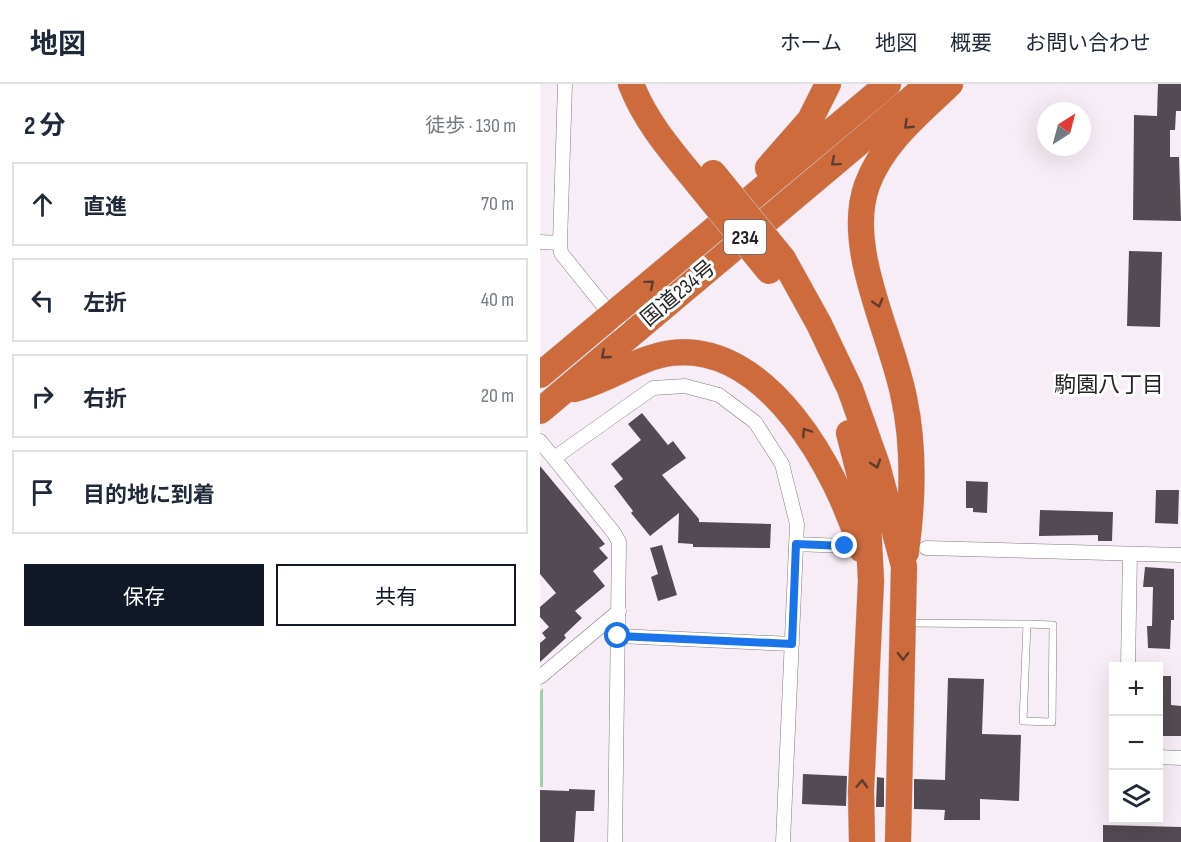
<!DOCTYPE html>
<html lang="ja">
<meta charset="utf-8">
<style>
:root{--surface:#fff;--page:#f2f2f3;--text:#1f2937;--muted:#747a83;--line:#e0e1e3;--accent:#111827}
body{margin:0;font-family:"Sofia Sans Condensed","Noto Sans JP",sans-serif;background:var(--page);color:var(--text)}
.controls{position:absolute;right:18px;bottom:18px;display:grid;overflow:hidden;border-radius:0px;box-shadow:0 6px 24px #0002}
.controls button{width:54px;height:54px;display:grid;place-items:center;padding:0;border:0;border-bottom:2px solid var(--line);background:var(--surface);color:var(--text);font:30px sans-serif}
.compass{position:absolute;left:497px;top:18px;width:54px;height:54px;border-radius:50%;background:var(--surface);box-shadow:0 6px 24px #0002;rotate:36deg}
.stop{position:absolute;width:18px;height:18px;margin:-14px;border:4px solid #1a73e8;border-radius:50%;background:#fff}
.stop.end{background:#1a73e8;border-color:#fff;box-shadow:0 2px 6px #0008}
.list{margin:0;padding:0;list-style:none}
h2{display:flex;justify-content:space-between;align-items:center;height:78px;margin:0;padding:0 24px;font-size:26px}
h2 small{font-size:20px;font-weight:400;color:var(--muted)}
.list li{display:grid;grid-template-columns:39px 1fr auto;gap:18px;align-items:center;box-sizing:border-box;height:84px;margin:0 12px 12px;padding:0 12px;border:2px solid var(--line);border-radius:0px}
.list b{display:block;font-size:22px;white-space:nowrap}
.list em{font-size:20px;font-style:normal;color:var(--muted)}
.actions{display:flex;gap:12px;padding:18px 24px}
.actions a{flex:1;padding:14px 0;border:2px solid var(--accent);border-radius:0px;text-align:center;font-size:21px;color:var(--accent)}
.actions .main{background:var(--accent);color:#fff}
.icon{flex:none;width:33px;height:33px;fill:none;stroke:currentColor;stroke-width:2;stroke-linecap:round;stroke-linejoin:round}
.map{position:relative;flex:none;width:641px;height:758px;overflow:hidden}
header{display:flex;align-items:center;gap:36px;box-sizing:border-box;height:84px;padding:0 30px;background:var(--surface);border-bottom:2px solid var(--line)}
header strong{font-size:28px}
nav{display:flex;gap:33px;margin-inline-start:auto;font-size:21px}
main{display:flex}
aside{flex:1;background:var(--surface)}
.map>svg:first-child{display:block}
.park{fill:url(#park-tufts)}
.building{fill:#534b53}
.lines{fill:none;stroke-linecap:round;stroke-linejoin:round}
.lane-casing{stroke:#837a82;stroke-width:8}
.street-casing{stroke:#837a82;stroke-width:15}
.highway-casing{stroke:#cfcfcf;stroke-width:27}
.lane{stroke:#fff;stroke-width:7}
.street{stroke:#fff;stroke-width:14}
.highway{stroke:#cd6b3d;stroke-width:26}
.highway-bridge-casing{stroke:#cfcfcf;stroke-width:27;stroke-linecap:butt}
.highway-bridge{stroke:#cd6b3d;stroke-width:26}
.oneway{stroke:#603c2e}
.route{stroke:#1a73e8;stroke-width:8}
.labels{text-anchor:middle;stroke-width:6;stroke-linejoin:round;paint-order:stroke}
.shield{fill:#fefefe;stroke:#676567;stroke-width:1.5}
.shield-label{font-size:20px;font-weight:bold;fill:#262326}
.street-label{font-size:21px;fill:#262326;stroke:#fefefe}
.neighbourhood-label{font-size:22px;fill:#262326;stroke:#fefefe}
</style>
<header>
<strong>地図</strong>
<nav><a>ホーム</a><a>地図</a><a>概要</a><a>お問い合わせ</a></nav>
</header>
<main>
<aside>
<h2>2 分<small>徒歩 · 130 m</small></h2>
<ul class="list">
<li><svg class="icon" aria-label="ahead" viewBox="0 0 24 24"><path d="M12 20V5M6 11l6-6 6 6"/></svg><div><b>直進</b></div><em>70 m</em></li>
<li><svg class="icon" aria-label="left" viewBox="0 0 24 24"><path d="M17 20v-9H6M10 6l-5 5 5 5"/></svg><div><b>左折</b></div><em>40 m</em></li>
<li><svg class="icon" aria-label="right" viewBox="0 0 24 24"><path d="M7 20v-9h11M14 6l5 5-5 5"/></svg><div><b>右折</b></div><em>20 m</em></li>
<li><svg class="icon" aria-label="arrive" viewBox="0 0 24 24"><path d="M6 21V4h12l-3 4 3 4H6"/></svg><div><b>目的地に到着</b></div></li>
</ul>
<div class="actions"><a class="main">保存</a><a>共有</a></div>
</aside>
<div class="map">
<svg width="641" height="758" viewBox="0 0 641 758">
<defs>
<pattern id="park-tufts" width="24" height="20" patternUnits="userSpaceOnUse" patternTransform="scale(1.5)"><rect width="24" height="20" fill="#a4cdab"/><path d="M3 7l-1-3M5 7V3M7 7l1-3M15 17l-1-3M17 17v-4M19 17l1-3" fill="none" stroke="#8db093"/></pattern>
</defs>
<rect width="100%" height="100%" fill="#f7edf6"/>
<path class="park" d="M3,604V703H0V607Z"/>
<path class="building" d="M618,0H641V27H636L635,46H630V73H639L641,137L593,136L594,31L617,32Z
M589,167L622,168L620,243L587,242Z
M102,329L128,361L133,357L146,374L122,391L159,435V438L231,440L230,464L153,463V460L138,459L139,429L110,452L91,429L93,427L74,402L83,395L71,380L101,356L88,340Z
M0,382L65,460L59,464L68,474L53,487L65,502L35,527L42,534L24,551L26,554L0,578V559L6,554L2,549L9,543L0,533V523L16,509L0,490Z
M426,397L448,398L447,429L433,428V424H426Z
M616,406H639L638,440L615,439Z
M500,426L573,428L572,457H558V451L499,452Z
M122,461L137,511L118,517L111,493L118,490L110,464Z
M605,483L634,485V536H631L630,565L608,564L607,542H612L613,503H603Z
M618,592H631V621L641,622V652H618Z
M408,594L444,595L442,650L481,651L479,717L440,715V736H404L405,726L374,725V695L405,696Z
M263,690L307,692L306,722L262,720Z
M337,693L344,694V723H336Z
M29,705L55,706L54,727H36L34,758H0V706L29,707Z
M563,741L641,743V758H563Z"/>
<g class="lines">
<defs>
<path id="lane" d="M366,539L487,540L483,637L512,638L513,541L487,540"/>
<path id="street" d="M0,158L20,159L21,169L87,251
M20,159L25,0
M0,357L74,449L79,458L75,758
M14,374L113,304L145,302L179,311L215,338L242,380L257,440L243,758
M256,460L305,462
M386,464L641,471
M78,552L252,560
M588,582L590,470
M0,593L79,527
M618,673L641,674"/>
<path id="highway" d="M91,0C106,39 133,69 159,101
M228,84L270,36L288,0
M243,175L279,240L310,305L337,381L364,482L358,758
M0,291L348,0
M34,305C68,297 96,274 131,269C228,257 298,388 321,465
M0,327L384,4
M309,349L327,419L331,497L321,707L322,758
M366,468C373,416 375,365 364,314C352,251 304,164 327,101C343,58 378,31 410,0"/>
</defs>
<use href="#lane" class="lane-casing"/>
<use href="#street" class="street-casing"/>
<use href="#highway" class="highway-casing"/>
<use href="#lane" class="lane"/>
<use href="#street" class="street"/>
<use href="#highway" class="highway"/>
<defs>
<path id="highway-bridge" d="M173,89L243,175
M159,101L229,187"/>
</defs>
<use href="#highway-bridge" class="highway-bridge-casing"/>
<use href="#highway-bridge" class="highway-bridge"/>
</g>
<defs><path id="oneway-chevron" d="M-2-3.5L2.5 0L-2 3.5" fill="none" stroke-width="1.6" stroke-linecap="round" stroke-linejoin="round" transform="scale(1.5)"/></defs>
<g class="oneway">
<use href="#oneway-chevron" transform="translate(368 41) rotate(136)"/>
<use href="#oneway-chevron" transform="translate(295 78) rotate(140)"/>
<use href="#oneway-chevron" transform="translate(110 200) rotate(-40)"/>
<use href="#oneway-chevron" transform="translate(338 219) rotate(74)"/>
<use href="#oneway-chevron" transform="translate(65 271) rotate(139)"/>
<use href="#oneway-chevron" transform="translate(266 348) rotate(-124)"/>
<use href="#oneway-chevron" transform="translate(336 380) rotate(72)"/>
<use href="#oneway-chevron" transform="translate(363 572) rotate(91)"/>
<use href="#oneway-chevron" transform="translate(322 700) rotate(-88)"/>
</g>
<g class="lines">
<path class="route" d="M78,552L252,560L256,460L305,462"/>
</g>
<g class="labels">
<rect class="shield" x="184" y="136" width="42" height="34" rx="4.5"/>
<g class="shield-label">
<text x="205" y="160">234</text>
</g>
<g class="street-label">
<text transform="translate(138 209) rotate(-40)" y="7">国道234号</text>
</g>
<g class="neighbourhood-label">
<text x="569" y="308">駒園八丁目</text>
</g>
</g>
</svg>
<div class="controls">
<button>+</button>
<button>−</button>
<button><svg class="icon" aria-label="layers" viewBox="0 0 24 24"><path d="M12 4l9 5-9 5-9-5zM3 14l9 5 9-5"/></svg></button>
</div>
<svg class="compass" viewBox="-18 -18 36 36"><path d="M0-13l5 13h-10z" fill="#e53935"/><path d="M0 13l5-13h-10z" fill="#747a83"/></svg>
<div class="stop" style="left:78px;top:552px"></div>
<div class="stop end" style="left:305px;top:462px"></div>
</div>
</main>
